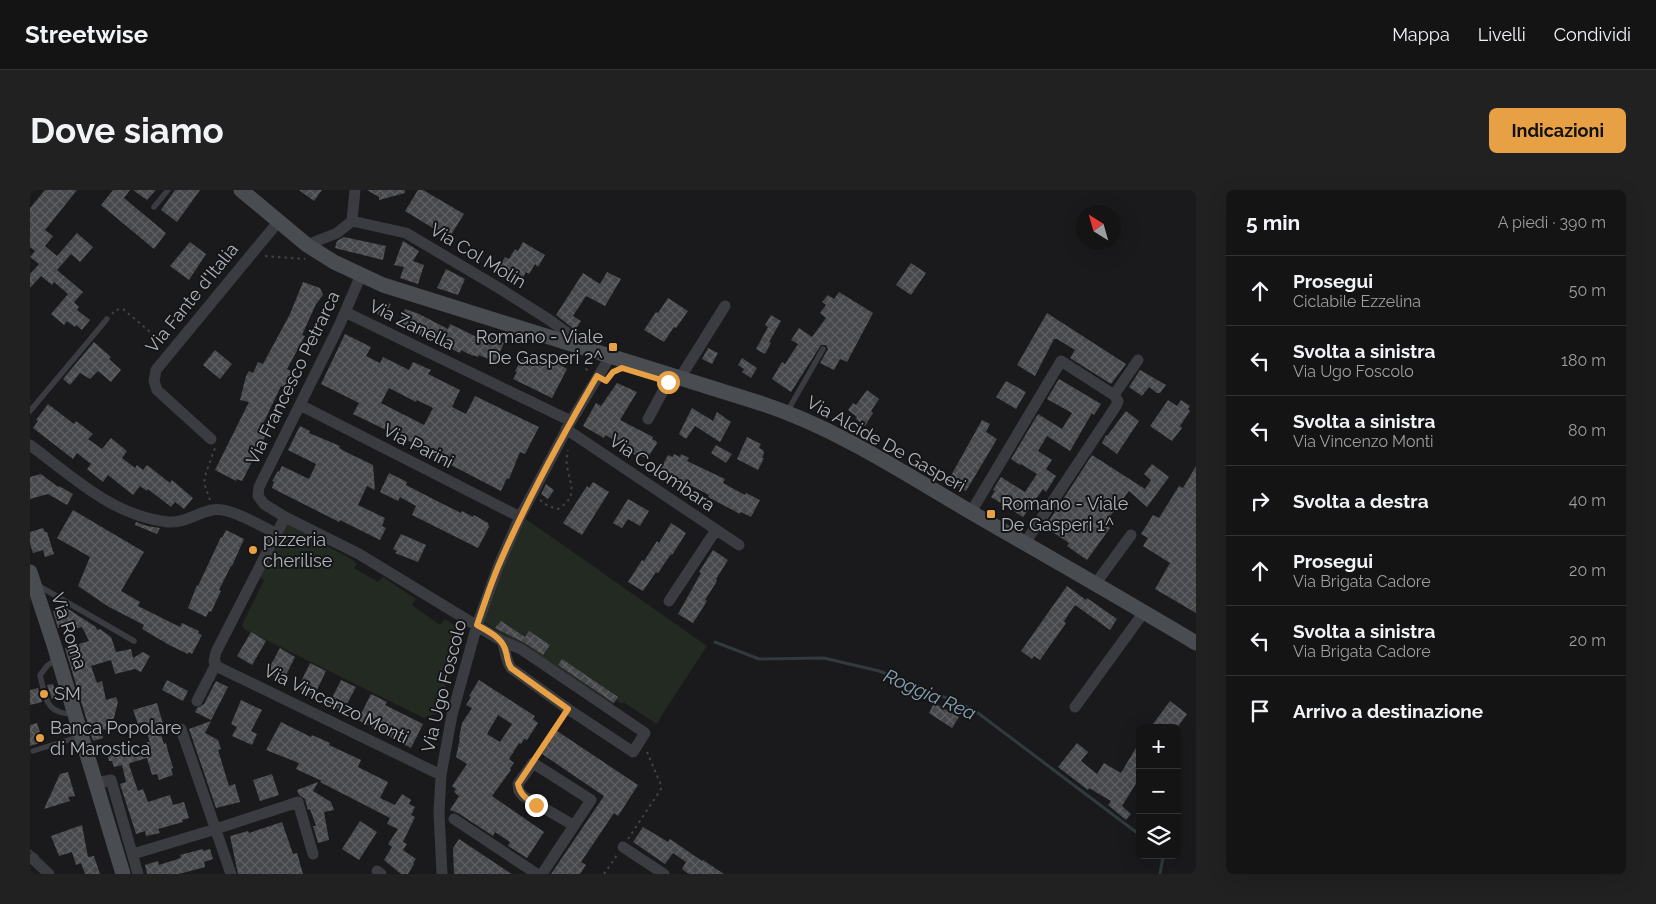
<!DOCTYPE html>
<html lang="it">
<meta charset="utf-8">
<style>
:root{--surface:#141415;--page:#212122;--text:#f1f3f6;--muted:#9d9ea0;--line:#333334;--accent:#e8a045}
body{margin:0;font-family:Raleway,sans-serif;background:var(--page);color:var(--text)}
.controls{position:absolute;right:15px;bottom:15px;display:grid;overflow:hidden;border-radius:8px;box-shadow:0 5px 20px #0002}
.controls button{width:45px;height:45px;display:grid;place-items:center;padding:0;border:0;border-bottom:1px solid var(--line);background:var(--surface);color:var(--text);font:25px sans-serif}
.compass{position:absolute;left:1046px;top:15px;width:45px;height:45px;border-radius:50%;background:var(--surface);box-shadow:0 5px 20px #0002;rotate:323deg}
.stop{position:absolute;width:15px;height:15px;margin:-11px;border:4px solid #e8a045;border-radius:50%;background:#fff}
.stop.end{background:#e8a045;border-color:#fff;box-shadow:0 1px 5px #0008}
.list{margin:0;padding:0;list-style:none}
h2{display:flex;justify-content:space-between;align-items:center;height:65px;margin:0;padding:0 20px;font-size:21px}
h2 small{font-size:16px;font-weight:400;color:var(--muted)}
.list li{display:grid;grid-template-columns:32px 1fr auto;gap:15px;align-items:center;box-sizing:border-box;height:70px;padding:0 20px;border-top:1px solid var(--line)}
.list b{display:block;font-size:19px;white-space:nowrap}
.list p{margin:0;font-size:16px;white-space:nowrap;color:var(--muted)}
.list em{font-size:16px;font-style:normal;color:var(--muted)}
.icon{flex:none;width:28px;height:28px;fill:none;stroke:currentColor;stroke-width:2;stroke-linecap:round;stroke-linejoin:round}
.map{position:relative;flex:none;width:1166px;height:684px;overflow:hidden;border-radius:8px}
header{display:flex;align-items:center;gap:30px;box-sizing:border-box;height:70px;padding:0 25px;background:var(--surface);border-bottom:1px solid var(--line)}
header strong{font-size:24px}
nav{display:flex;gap:28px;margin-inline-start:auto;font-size:18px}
.intro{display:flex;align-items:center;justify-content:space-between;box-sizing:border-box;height:120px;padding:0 30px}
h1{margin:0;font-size:35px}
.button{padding:12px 22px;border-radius:8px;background:var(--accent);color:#111;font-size:18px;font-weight:700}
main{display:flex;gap:30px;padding:0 30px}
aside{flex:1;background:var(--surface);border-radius:8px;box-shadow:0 5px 20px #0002}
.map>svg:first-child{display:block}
.garden{fill:#222a22}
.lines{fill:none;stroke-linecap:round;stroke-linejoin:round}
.stream{stroke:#303a3f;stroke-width:3}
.building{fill:url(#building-cross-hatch);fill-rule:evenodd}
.path{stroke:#414347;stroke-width:2;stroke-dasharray:2.5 4;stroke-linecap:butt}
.lane{stroke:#3b3c41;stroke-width:5.5}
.street{stroke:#3b3c41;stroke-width:11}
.secondary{stroke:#494c50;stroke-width:15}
.route{stroke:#e8a045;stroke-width:6}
.poi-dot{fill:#e8a045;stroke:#151517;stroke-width:2}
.labels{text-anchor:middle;stroke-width:4;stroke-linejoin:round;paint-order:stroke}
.street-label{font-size:18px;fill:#adb3ba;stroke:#151517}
.poi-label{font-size:18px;fill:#adb3ba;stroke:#151517;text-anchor:start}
.water-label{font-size:19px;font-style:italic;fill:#86a3b3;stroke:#151517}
</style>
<header>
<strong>Streetwise</strong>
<nav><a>Mappa</a><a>Livelli</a><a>Condividi</a></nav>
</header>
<div class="intro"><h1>Dove siamo</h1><a class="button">Indicazioni</a></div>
<main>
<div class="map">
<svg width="1166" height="684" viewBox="0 0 1166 684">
<defs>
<pattern id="building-cross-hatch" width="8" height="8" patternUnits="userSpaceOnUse" patternTransform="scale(1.25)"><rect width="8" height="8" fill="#47484c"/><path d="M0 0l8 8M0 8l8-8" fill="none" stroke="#5f6064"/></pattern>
</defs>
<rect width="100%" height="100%" fill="#1a1a1c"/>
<path class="garden" d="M493,327L677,456L630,528L627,534L593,512L592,514L586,510L581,517L454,432L453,430Z
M259,334L296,353L295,355L325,371L324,372L327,374L324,378L348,392L353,387L386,409L382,415L410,435L415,429L430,439V443L408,523L394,528L214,439L212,435L234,390L226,385L250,336Z"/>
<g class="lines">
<path class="stream" d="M685,452L729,469L794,468L849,481L896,499L944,520L1110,645
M0,661L7,666
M1130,684L1133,667"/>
</g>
<path class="building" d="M15,0H47L15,40L23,46L15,56L27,66L47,43L63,57L50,72L41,64L27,80L53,102L44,112L49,117L47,120L60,130L52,140L46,135L45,137L37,131L34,135L21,124L38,104L24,92L22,95L11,86L0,98V84L9,74L0,67L5,61L0,57V18Z
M83,0H100L94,8L136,43L124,59L71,15Z
M103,0H126L117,10Z
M145,0H170L147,32L131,20Z
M269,0H292L284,11Z
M337,0H375V3L349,10V7Z
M388,0H393L434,24L419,48L375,21Z
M314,47L356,56L353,70L305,58L307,51Z
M373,51L389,61L383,71L394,75L388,94L370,88L374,77L364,75Z
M160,52L176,64L159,90L140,76Z
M493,52L515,65L508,77L505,74L499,84L496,82L491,91L469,77L475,67L479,69L485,59L488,61Z
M881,73L896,83L881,105L866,95Z
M416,79L435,89L428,105L407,98Z
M577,82L591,89L575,116L556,106L543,126L551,131L545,140L526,125L553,83L570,94Z
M273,92L290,98L293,105L286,114L272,145L275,146L257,179L263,182L255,198L251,196L232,236L236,245L212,291L207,289L206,291L185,280L219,212L210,210L216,186L219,181L223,183L228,172L233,174L260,124Z
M809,102L843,123L817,172L810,169L804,180L790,173L798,159L796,155H791L761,202L742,189L752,172L755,174L768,154L761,150L769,138L782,147L796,128L790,123L796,115L792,112L798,105L804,109Z
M638,108L658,121L646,138L644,137L634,152L614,140L626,122L628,123Z
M353,112L361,114L354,128L347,124Z
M375,119L389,124L418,139L420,134L453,150L456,145L474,153L465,172L449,165L448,167L443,165V166L431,160L430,163L368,135Z
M1017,123L1096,174L1081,194L1040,168L1045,160L1027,149H1024L1005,186L987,175Z
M741,125L751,131L739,152L741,153L735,164L726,159L738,137L735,135Z
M315,144L341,157L336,166L350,173L353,167L379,180L383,172L401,180L398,184L430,200L422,217L436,224L445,206L509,237L495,264L490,262L479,289L477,288L471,301L396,262L395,263L382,257L383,253L323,224L329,213L291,194ZM359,198L386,212L387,210L403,218L394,235L351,213Z
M64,152L81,167L79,169L91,180L81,192L68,181L60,189L50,183L40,195L33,189Z
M678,158L688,163L682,174L672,169Z
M185,160L202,174L190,189L173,175Z
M496,162L520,174L522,170L537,179L522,208L483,189L487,182L485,181Z
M712,168L727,178L721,188L712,182L714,179L708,175Z
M1110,180L1136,195L1130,203H1127L1119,197L1112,206L1099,197Z
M1029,189L1071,214L1064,225L1062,223L1040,261L1017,246L1008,261L1022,270L1016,279L1026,286L1016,302L1013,299L993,327L961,307L965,301L963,300L971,287L995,302L1007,284L991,274L990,275L981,269L1008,224L1032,239L1042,223L1017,209Z
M976,191L996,202L986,219L966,207Z
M587,193L607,202L590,230L623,247L622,249L626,251L627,253L617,269L606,263L605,265L594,258L595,256L575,245L574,248L553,236L566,213L571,216Z
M837,200L849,209L841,221L843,223L835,236L826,229L827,227L818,220L823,213L826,215Z
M1138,210L1147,216L1151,210L1160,216L1158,219L1160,221L1150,236L1152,238L1142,251L1120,236Z
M18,214L44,234L46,231L63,244L58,249L72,259L81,248L97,261L92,268L105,278L107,275L113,280L117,275L140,293L142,290L163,308L154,319L145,312L141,317L118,299L117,301L110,296L103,305L78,285L73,292L57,279L61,274L47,263L43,269L3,238L8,231L6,230Z
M662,218L683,231L687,222L701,232L690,252L665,236L656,249L649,244Z
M1096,221L1109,231L1087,264L1072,253L1076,245L1077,246Z
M952,230L960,234L956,242L967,249L936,301L918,291Z
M270,236L280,241L279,243L310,256L309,258L316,262L343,275L345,300L337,296L328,315L355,328L352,336L356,338L350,350L310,330L309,332L242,298L244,292L242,291L248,281L249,282L252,276L279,289L286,274L258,260Z
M717,247L731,254L729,258L733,260L734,263L732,268H734L728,280L707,269Z
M686,255L702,264L696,273L681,263Z
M644,264L650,267L651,264L659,268L657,271L695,289L693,293L715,305L716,303L730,310L721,327L711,322L710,324L678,307L679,305L643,286L642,288L629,282L638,265L643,267Z
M1062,265L1115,299L1121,290L1114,284L1122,274L1139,287L1117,317L1099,301L1074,334L1080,338L1057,370L1037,356L1039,353L1015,337Z
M1166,276V423L1125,399L1140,373L1113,356L1118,348L1111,344L1123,325L1129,328L1149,296L1153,298Z
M359,283L377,292L376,295L407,311L431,323L432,321L443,327L444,325L458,333L459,337L448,358L382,325L386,316L370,307L368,311L350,302Z
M11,284L28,297L29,296L43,304L37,315L18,304L0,309V287Z
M563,292L579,302L552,345L533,333L557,296L559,298Z
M516,294L524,300L518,309L511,304Z
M598,309L619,321L610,336L598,329L592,338L583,333Z
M43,320L114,362L91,401L110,412L108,416L150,437L152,433L169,441L168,443L172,445L162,464L158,462V464L141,456L112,439L114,435L79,417L48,396L60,367L27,348Z
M106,332L117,336L130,338L127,344L105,335Z
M641,333L656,343L642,365L641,364L628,383L626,382L613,401L598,392L612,370L614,371L627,351L629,353Z
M13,338L15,342H17L24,364L15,367L13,360L3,363L0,354V342Z
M196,340L214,349L202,376H201L189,400L191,401L181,422L179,421L176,427L158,418L167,395L168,396L191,347L192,348Z
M371,344L396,355L388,372L365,363L367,361L363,359Z
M683,360L698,370L686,389L687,391L675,410L677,411L663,433L648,424L671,383L669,382Z
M1037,396L1056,410L1057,408L1087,429L1080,440L1045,415L1034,431L1036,433L1010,470L1004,466L1002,469L991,461Z
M35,417L66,437L67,440L70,439L81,447L86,462L101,459L103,468L113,462L120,466L111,482L105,479L85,484L81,470L61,476L67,493L72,491L76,510L86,507L88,512L81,539L71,540L73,548L63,551L35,458L59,451L52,437L47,438L45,432L28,438L23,421Z
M471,431L495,447L499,441L520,455L513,465L495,453L465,438Z
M221,442L236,451L222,475L207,466Z
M250,458L265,467L253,491L237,482Z
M532,469L588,507L584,513L528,475Z
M280,473L296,481L284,506L268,498Z
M137,490L158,501L153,511L132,500Z
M311,490L326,497L313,521L299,514Z
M449,490L505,526L503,529L508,533L497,550L494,549L491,554L489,553L479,569L484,573L480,579L481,580L462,606L514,642L497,668L478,656L480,652L465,642L463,646L428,623L420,620L429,606L424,602L426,599L422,596L437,574L426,567L430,548H429L432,533L442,518L436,515L441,507L439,506ZM468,525L482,534L470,552L457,544Z
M186,491L198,497L181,530L165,522L167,518L174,514Z
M23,494L27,508L22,509L17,495Z
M8,498L12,512L0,515V500Z
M341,504L357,512L355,515L393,534L381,558L328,530Z
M211,510L232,520L221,541L227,544L222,555L202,546L207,537L201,534Z
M1140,511L1157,524L1147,538H1120Z
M127,513L134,537L129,539L134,554L136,553L138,561L143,578L141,579L143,585L129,590L127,584L122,585L117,568L100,573L99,575L108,601L113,599L118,612L140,605L143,615L154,612L159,628L152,630L153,632L128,639L130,643L116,646L115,641L106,644L90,594L96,592L92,575L84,577L82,571H79L77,562L101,554L104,563L119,558L117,552H120L113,532L108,534L103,520Z
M904,513L929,527L922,538L899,523Z
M181,531L175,543L188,550L191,559L188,560L199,596L205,594L210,612L186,618L159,539Z
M251,532L281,547L282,545L300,553L299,555L331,570L328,577L358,592L350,608L365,615L372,604L381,610L379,614L385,617L381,625L385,627L373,652L377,654L373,660L386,669L383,673L384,674L378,684H371L354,670L362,657L358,654L368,639L357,634L360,628L290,592L292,591L266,579L269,573L236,560Z
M7,533L13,552L0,556V535Z
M527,541L608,595L588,626L584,623L551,672L556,675L550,684H521L574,606L512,564Z
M1110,551V587L1092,616L1101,624L1096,630L1078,615L1081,611L1059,598L1058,600L1028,577L1047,553L1058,562L1051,571L1067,584L1074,573L1091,583Z
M38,582L45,606L38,607L40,611L14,619L30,584Z
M242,584L249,605L230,611L223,590Z
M288,592L283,601L301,612L304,620L294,622L299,650L288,653L283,636H286L280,619L278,620L275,609L269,605L267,600Z
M330,631L347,642L329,670L312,659Z
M252,632L263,664L267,663L273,684H208L200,646L218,641L219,643Z
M52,635L58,667L64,666L70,684H55L51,673L46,675L42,662L29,666L21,646Z
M613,637L638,652L640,649L672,671L673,670L694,684H659L652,679L656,672L643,663L635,674L603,652Z
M429,649L465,673L482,684H424L423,658Z
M173,659V661L180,659L183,669L174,672L175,677L149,684H117L115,675L128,671L129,675L151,668L150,665Z"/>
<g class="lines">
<path class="path" d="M235,66L275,69
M82,124L85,120L93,119L133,153
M556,172V179L559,181
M180,310L174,293L176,283L185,258
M510,310L518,316L528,319C549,306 540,295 537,276C536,271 537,266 538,260
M508,564L531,528
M598,649L631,599V595L617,562
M574,684L587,665"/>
<path class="lane" d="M124,17L138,0
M0,221L77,129
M757,222L793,159
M9,396L104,451
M26,469L17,476L10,485C16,509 15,524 45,524
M3,561L51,546"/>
<path class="street" d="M322,31L376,43L469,98L518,129L539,144L541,149L540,153
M277,55L307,43L322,31L325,0
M331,85L309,136L229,297L228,306L234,314L255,327L186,462L184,471L188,477L411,585
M315,122L541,231
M650,188L695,116
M1084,205L1108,170
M270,215L490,327
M618,229L641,186
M536,239L709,355
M181,249L127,200L124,191L126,180L248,32
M0,255C43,287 83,326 138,332C155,333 167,323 182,320C199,316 230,336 246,343
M941,322L1031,171L1084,205L1088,211L1086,216L995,353
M255,327L329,364L472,451L491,459L615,543L603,562L538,519L481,478C475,470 476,460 472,451
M1066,393L1101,345
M639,411L686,340
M167,511L186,474
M1045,517L1114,422
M151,539L201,684
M66,593L81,590L108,684
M424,629L507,684
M593,657L634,684
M103,664L186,639L268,612L283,664
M3,669L19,684
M347,681L351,684
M412,684L409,623L411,585L422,525L447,435L468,377L490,327L541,231L580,167
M512,684L561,610L503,573L488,594L489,601L493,606L543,635"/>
<path class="secondary" d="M211,0L277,55L304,72L353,95L730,213C806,238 871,281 939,321C1015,365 1091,408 1166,453
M0,382L25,458L93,684"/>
</g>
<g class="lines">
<path class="route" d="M506,615C497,609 490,605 488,594L538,519L481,478C477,472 478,469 476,462C473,448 459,442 447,435C454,415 460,396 468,377C496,311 531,248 567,186L576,191L583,182L592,178L638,192"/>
</g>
<g class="poi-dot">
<rect x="578" y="152" width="10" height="10" rx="2.5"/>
<rect x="956" y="319" width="10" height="10" rx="2.5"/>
<circle cx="223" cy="360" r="5"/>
<circle cx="14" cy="504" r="5"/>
<circle cx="10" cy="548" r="5"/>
</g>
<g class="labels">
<g class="street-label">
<text transform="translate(448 66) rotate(31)" y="6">Via Col Molin</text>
<text transform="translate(162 108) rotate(-51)" y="6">Via Fante d'Italia</text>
<text transform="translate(382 135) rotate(26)" y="6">Via Zanella</text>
<text transform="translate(263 188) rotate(-64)" y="6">Via Francesco Petrarca</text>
<text transform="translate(856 254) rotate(29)" y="6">Via Alcide De Gasperi</text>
<text transform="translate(388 256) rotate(27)" y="6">Via Parini</text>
<text transform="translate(632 283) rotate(34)" y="6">Via Colombara</text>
<text transform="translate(39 441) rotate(72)" y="6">Via Roma</text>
<text transform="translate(414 496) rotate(-76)" y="6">Via Ugo Foscolo</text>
<text transform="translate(306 514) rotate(26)" y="6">Via Vincenzo Monti</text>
</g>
<g class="poi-label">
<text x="573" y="153" text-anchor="end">Romano - Viale<tspan x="573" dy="21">De Gasperi 2^</tspan></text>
<text x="971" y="320">Romano - Viale<tspan x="971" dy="21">De Gasperi 1^</tspan></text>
<text x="233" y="356">pizzeria<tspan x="233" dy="21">cherilise</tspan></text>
<text x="24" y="510">SM</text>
<text x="20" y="544">Banca Popolare<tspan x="20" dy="21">di Marostica</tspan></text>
</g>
<g class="water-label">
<text transform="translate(900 504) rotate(24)" y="7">Roggia Rea</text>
</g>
</g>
</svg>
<div class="controls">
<button>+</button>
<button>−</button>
<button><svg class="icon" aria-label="layers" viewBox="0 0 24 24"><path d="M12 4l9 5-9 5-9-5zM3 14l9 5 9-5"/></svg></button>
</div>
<svg class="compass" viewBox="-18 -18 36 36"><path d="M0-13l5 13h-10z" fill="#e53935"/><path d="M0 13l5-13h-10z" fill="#9d9ea0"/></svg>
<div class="stop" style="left:638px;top:192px"></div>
<div class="stop end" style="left:506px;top:615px"></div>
</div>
<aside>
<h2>5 min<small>A piedi · 390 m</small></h2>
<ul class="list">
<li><svg class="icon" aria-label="ahead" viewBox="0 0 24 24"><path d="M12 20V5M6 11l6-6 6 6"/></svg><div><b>Prosegui</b><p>Ciclabile Ezzelina</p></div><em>50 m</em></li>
<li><svg class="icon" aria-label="left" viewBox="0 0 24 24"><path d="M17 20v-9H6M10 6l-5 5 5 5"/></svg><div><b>Svolta a sinistra</b><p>Via Ugo Foscolo</p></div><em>180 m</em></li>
<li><svg class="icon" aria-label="left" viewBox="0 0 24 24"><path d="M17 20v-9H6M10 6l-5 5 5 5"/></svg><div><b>Svolta a sinistra</b><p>Via Vincenzo Monti</p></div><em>80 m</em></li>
<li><svg class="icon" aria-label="right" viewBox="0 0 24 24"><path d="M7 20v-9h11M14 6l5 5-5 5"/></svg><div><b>Svolta a destra</b></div><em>40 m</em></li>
<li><svg class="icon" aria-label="ahead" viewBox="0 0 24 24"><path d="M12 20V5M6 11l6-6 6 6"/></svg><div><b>Prosegui</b><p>Via Brigata Cadore</p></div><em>20 m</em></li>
<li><svg class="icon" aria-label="left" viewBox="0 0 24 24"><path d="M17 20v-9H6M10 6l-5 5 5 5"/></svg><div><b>Svolta a sinistra</b><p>Via Brigata Cadore</p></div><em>20 m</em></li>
<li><svg class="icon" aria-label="arrive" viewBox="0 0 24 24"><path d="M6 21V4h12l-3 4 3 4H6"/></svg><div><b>Arrivo a destinazione</b></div></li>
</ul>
</aside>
</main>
